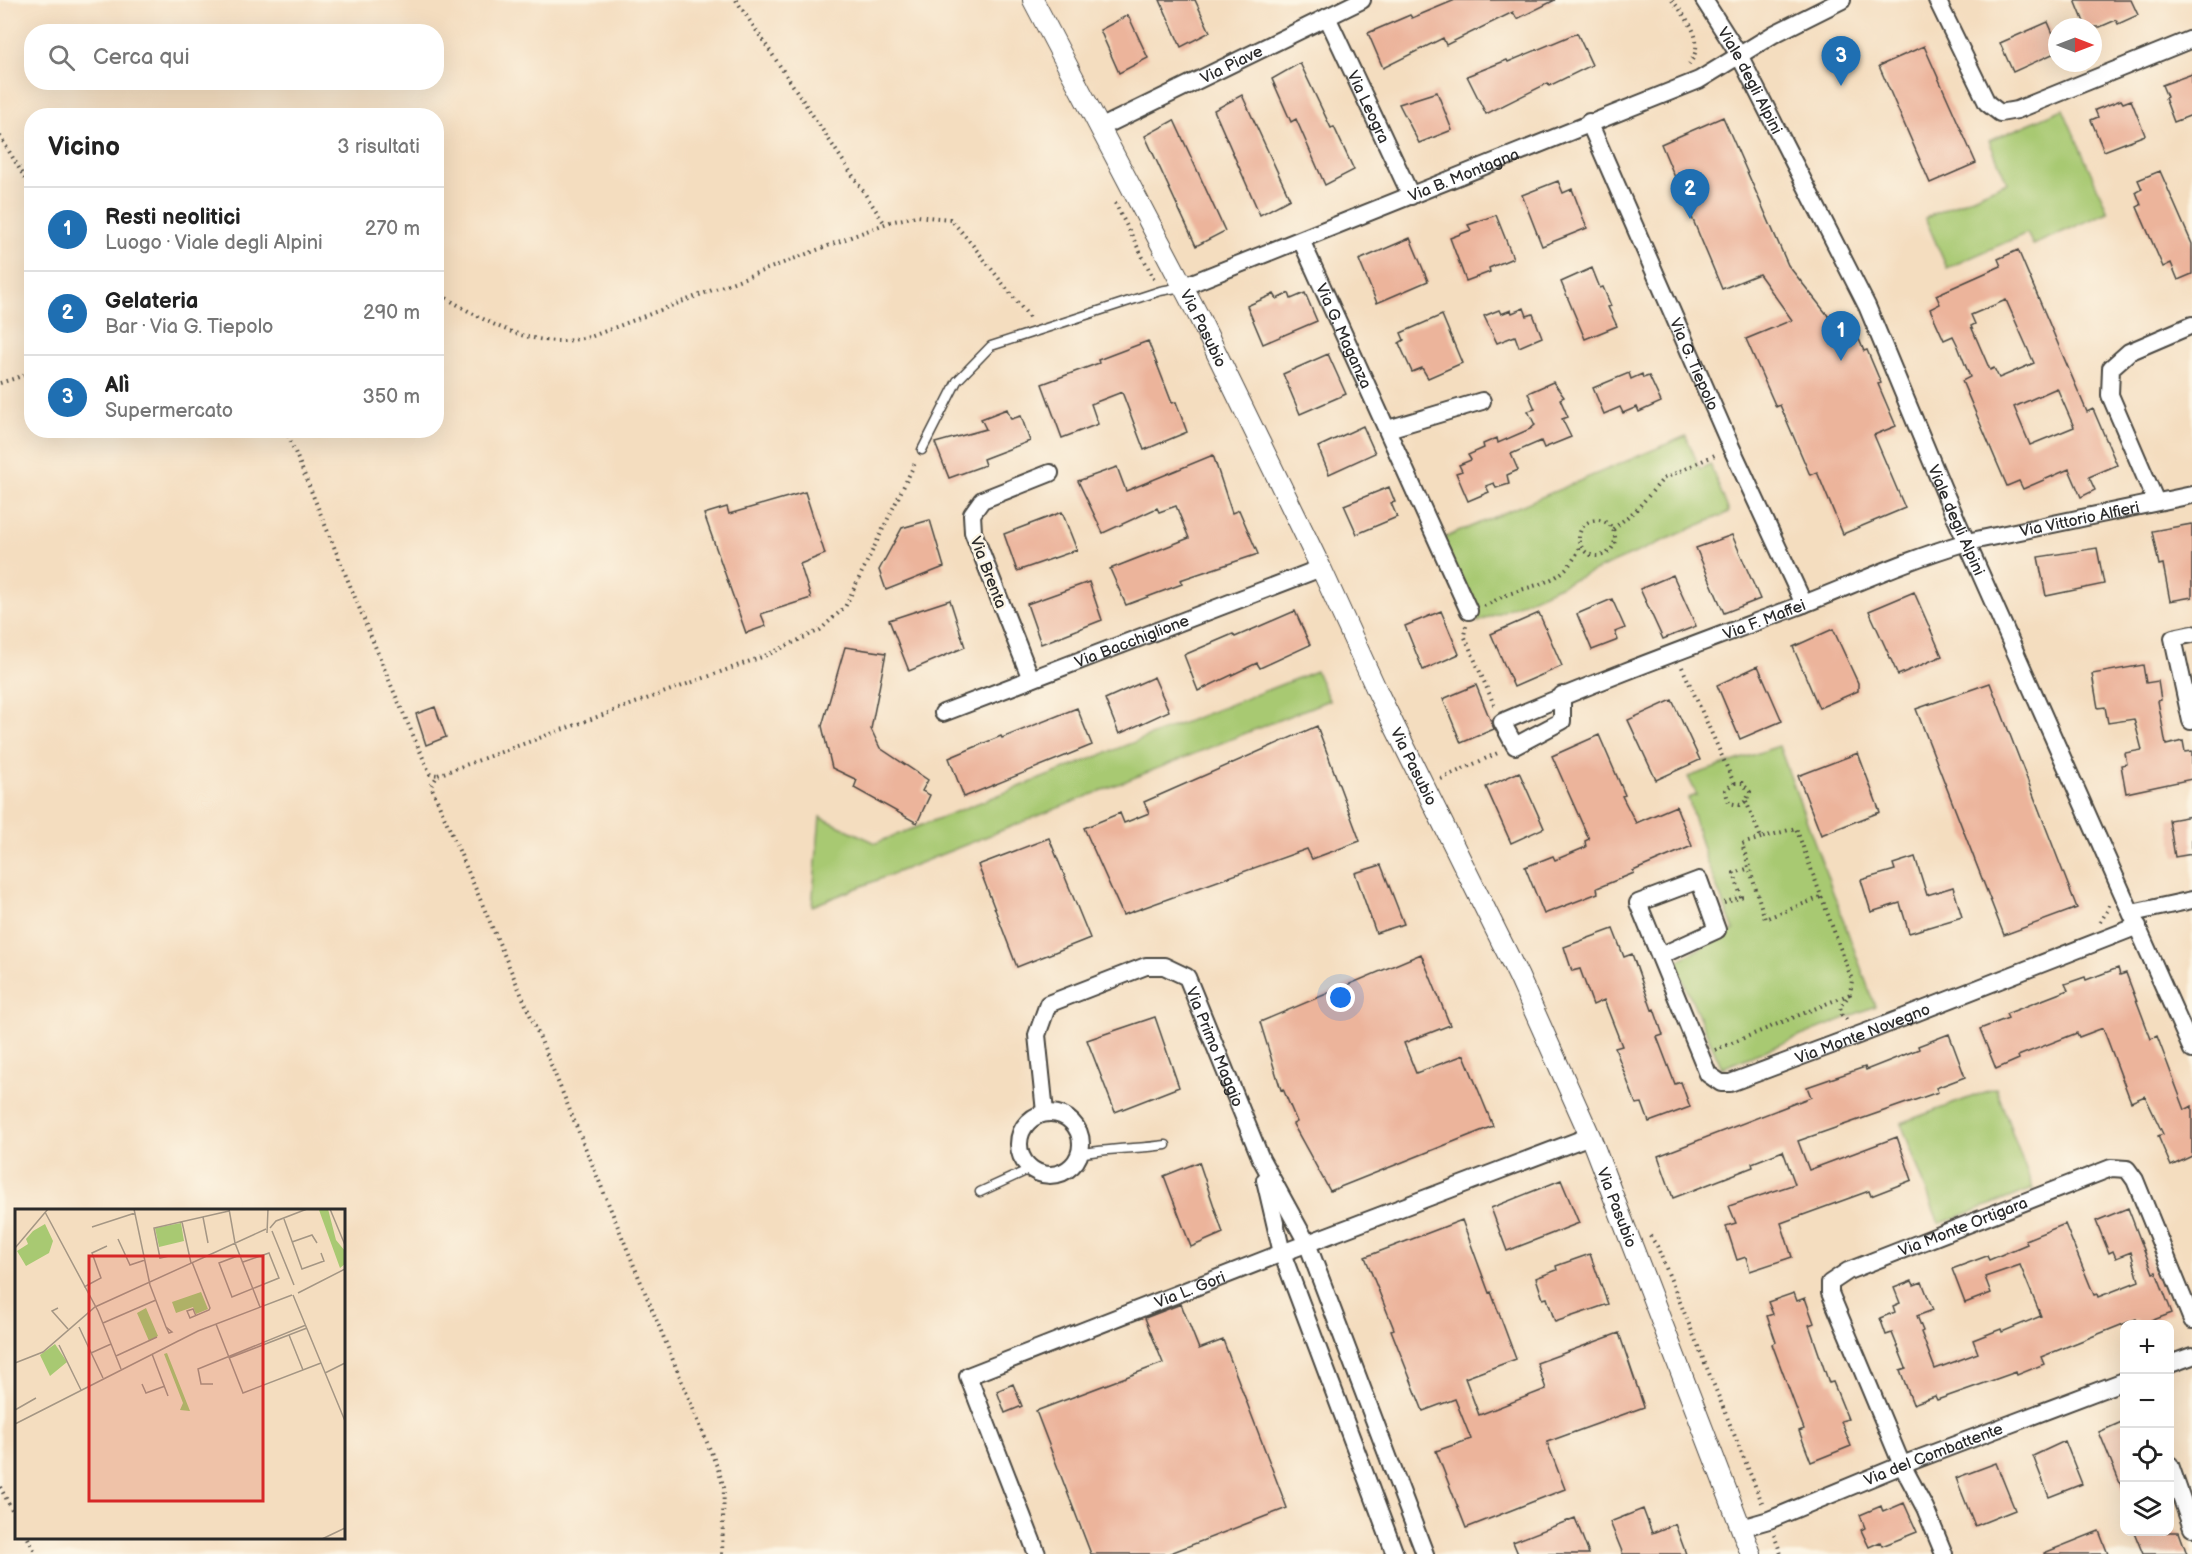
<!DOCTYPE html>
<html lang="it">
<meta charset="utf-8">
<style>
:root{--surface:#fff;--page:#f2f2f2;--text:#222;--muted:#767676;--line:#e0e0e0;--accent:#1f6fb2}
body{margin:0;font-family:"Balsamiq Sans",sans-serif;background:var(--page);color:var(--text)}
.controls{position:absolute;right:18px;bottom:18px;display:grid;overflow:hidden;border-radius:12px;box-shadow:0 6px 24px #0002}
.controls button{width:54px;height:54px;display:grid;place-items:center;padding:0;border:0;border-bottom:2px solid var(--line);background:var(--surface);color:var(--text);font:30px sans-serif}
.compass{position:absolute;left:2048px;top:18px;width:54px;height:54px;border-radius:50%;background:var(--surface);box-shadow:0 6px 24px #0002;rotate:90deg}
.you{position:absolute;left:1341px;top:998px;width:21px;height:21px;margin:-15px;border:4px solid #fff;border-radius:50%;background:#1a73e8;box-shadow:0 0 0 9px #1a73e833}
.badge{display:grid;place-items:center;width:39px;height:39px;border-radius:50%;background:var(--accent);color:#fff;font-size:20px;font-weight:700}
.pin{position:absolute;translate:-50% -50px;filter:drop-shadow(0 2px 3px #0008)}
.pin::after{content:'';position:absolute;top:32px;width:21px;height:18px;background:inherit;clip-path:polygon(0 0,100% 0,50% 100%)}
.list{margin:0;padding:0;list-style:none}
h2{display:flex;justify-content:space-between;align-items:center;height:78px;margin:0;padding:0 24px;font-size:26px}
h2 small{font-size:20px;font-weight:400;color:var(--muted)}
.list li{display:grid;grid-template-columns:39px 1fr auto;gap:18px;align-items:center;box-sizing:border-box;height:84px;padding:0 24px;border-top:2px solid var(--line)}
.list b{display:block;font-size:22px;white-space:nowrap}
.list p{margin:0;font-size:20px;white-space:nowrap;color:var(--muted)}
.list em{font-size:20px;font-style:normal;color:var(--muted)}
.icon{flex:none;width:33px;height:33px;fill:none;stroke:currentColor;stroke-width:2;stroke-linecap:round;stroke-linejoin:round}
.map{position:relative;flex:none;width:2192px;height:1554px;overflow:hidden}
.search{position:absolute;background:var(--surface);box-shadow:0 6px 24px #0002;left:24px;top:24px;width:420px;height:66px;display:flex;align-items:center;gap:15px;box-sizing:border-box;padding:0 21px;border-radius:24px;color:var(--muted);font-size:22px}
.panel{position:absolute;background:var(--surface);box-shadow:0 6px 24px #0002;left:24px;top:108px;width:420px;height:330px;border-radius:24px}
.map>svg:first-child{display:block}
.green{fill:#a8c972;stroke:#6a7a4e;stroke-width:1.5}
.building{fill:#ecb49b;fill-rule:evenodd}
.lines{fill:none;stroke-linecap:round;stroke-linejoin:round}
.service-casing{stroke:#494641;stroke-width:11}
.minor-casing{stroke:#494641;stroke-width:20}
.tertiary-casing{stroke:#494641;stroke-width:22}
.path{stroke:#494641;stroke-width:4;stroke-dasharray:1.5 4.5;stroke-linecap:butt}
.service{stroke:#fff;stroke-width:8}
.minor{stroke:#fff;stroke-width:16}
.tertiary{stroke:#fff;stroke-width:20}
.labels{text-anchor:middle;stroke-width:5;stroke-linejoin:round;paint-order:stroke}
.street-label{font-size:16px;fill:#2b2b2b;stroke:#fcf5e5}
.inset-road{fill:none;stroke:#a49684;stroke-width:1.5}
.view{fill:#d62828;fill-opacity:0.15;stroke:#d62828;stroke-width:3}
.inset-edge{fill:none;stroke:#2b2b2b;stroke-width:3}
</style>
<div class="map">
<svg width="2192" height="1554" viewBox="0 0 2192 1554">
<rect width="100%" height="100%" fill="#fcf5e5"/>
<filter id="ink" filterUnits="userSpaceOnUse"><feTurbulence type="fractalNoise" baseFrequency=".0167" numOctaves="2"/><feDisplacementMap in="SourceGraphic" scale="12" xChannelSelector="R" yChannelSelector="G"/><feConvolveMatrix kernelMatrix="1 2 1 2 8 2 1 2 1" color-interpolation-filters="sRGB"/></filter>
<filter id="wash" filterUnits="userSpaceOnUse"><feTurbulence type="fractalNoise" baseFrequency=".008" numOctaves="4" result="noise"/><feDisplacementMap in="SourceGraphic" scale="24" xChannelSelector="R" yChannelSelector="G"/><feGaussianBlur stdDeviation="1.35" result="paint"/><feColorMatrix in="noise" values="0 0 0 0 0 0 0 0 0 0 0 0 0 0 0 0 0 1.4 0 .05"/><feComposite in="paint" operator="in"/></filter>
<g filter="url(#wash)">
<rect width="100%" height="100%" fill="#f4ddbf"/>
<path class="green" d="M2063,109L2108,212L2033,245L2027,233L1947,268L1925,218L2007,182L1989,141Z
M1686,436L1700,469L1710,464L1729,512L1478,622L1437,541Z
M1316,671L1329,700L812,906L820,817L876,843Z
M1779,746L1875,1006L1722,1068L1675,962L1734,930L1707,863L1688,798L1697,795L1688,777Z
M1996,1088L2033,1189L1939,1224L1901,1123Z"/>
<g id="blocks">
<path class="building" d="M1160,0H1195L1210,32L1181,47Z
M1455,0H1555L1517,19L1513,12L1446,45L1443,38L1383,68L1368,33L1410,15L1412,18Z
M2075,0H2131L2138,15L2118,24L2116,20L2100,27H2086Z
M1128,15L1148,58L1119,73L1100,30Z
M2048,22L2057,43V52L2013,72L2000,43Z
M1577,33L1592,65L1549,86L1548,83L1486,114L1467,76L1507,60L1508,62Z
M1924,46L1976,163L1930,183L1879,66Z
M1300,63L1331,128L1334,127L1354,170L1325,185L1296,119L1291,122L1272,79Z
M2192,74V115L2174,122L2165,98L2167,97L2162,85Z
M1437,92L1452,130L1419,143L1399,104Z
M1242,95L1290,199L1260,215L1214,110Z
M2121,100L2123,103L2131,100L2145,135L2104,151L2091,120L2098,117L2095,110Z
M1723,117L1788,265L1829,317L1837,313L1843,326L1847,325L1853,339L1858,337L1864,351L1867,350L1881,383L1878,384L1896,426L1874,435L1905,508L1843,534L1817,472L1810,475L1780,405L1776,407L1746,339L1792,320L1759,274L1722,289L1661,144Z
M1174,120L1225,231L1196,246L1145,136Z
M2160,171L2192,244V274L2178,280L2171,263L2163,267L2137,207L2141,205L2136,192L2142,189L2138,180Z
M1558,181L1563,193L1572,189L1587,228L1542,246L1522,195Z
M1496,215L1513,258L1489,268L1490,272L1466,281L1450,238L1471,230L1468,225Z
M1410,238L1428,281L1377,303L1359,260Z
M2018,250L2087,412L2093,409L2117,465L2089,477L2095,490L2081,497L2069,469L2023,489L2019,481L2007,486L1962,381L1970,377L1957,344L1953,336L1944,340L1930,309L1940,304L1936,295L2001,266L1998,259ZM2006,300L2034,363L1999,378L1994,368L1990,370L1971,326L1975,324L1971,315ZM2057,388L2074,427L2030,445L2014,407Z
M1592,268L1600,288L1603,287L1611,306L1608,307L1617,326L1585,339L1561,282Z
M1289,293L1291,299L1305,293L1317,321L1263,344L1247,306L1274,294L1277,299Z
M1524,308L1527,316L1533,314L1542,337L1519,347L1515,336L1497,343L1484,316L1499,310L1501,314L1511,310L1512,313Z
M1442,315L1462,363L1428,378L1422,368L1412,372L1399,343L1404,340L1401,333Z
M1148,341L1172,403L1176,402L1187,432L1144,450L1122,392L1091,404L1098,424L1062,438L1042,384L1099,363L1098,360Z
M1328,354L1346,394L1300,414L1283,374Z
M1629,373L1631,379L1642,374L1643,378L1649,376L1661,402L1639,412L1637,407L1623,413L1620,407L1604,414L1593,388Z
M1553,382L1564,397L1560,399L1568,417L1562,419L1571,437L1544,448L1541,441L1511,454L1518,470L1507,475L1509,484L1496,488L1494,483L1486,486L1489,492L1468,501L1456,473L1462,471L1459,465L1471,460L1468,455L1484,448L1483,444L1497,438L1498,443L1530,429L1535,425L1528,411L1535,409L1528,393Z
M1007,409L1011,419L1021,416L1030,441L983,459L985,465L949,478L935,443L986,429L981,419Z
M1363,426L1375,453L1329,474L1318,447Z
M1213,455L1232,513L1239,510L1258,554L1180,580L1182,584L1126,605L1110,569L1189,538L1176,506L1159,512L1157,508L1103,533L1078,481L1117,467L1126,491Z
M1389,487L1395,502L1391,503L1397,517L1357,534L1344,505Z
M805,492L825,554L800,564L811,598L761,614L766,626L746,633L704,514L727,507L729,514Z
M1062,512L1077,550L1017,571L1004,534Z
M930,520L944,567L886,590L879,570L902,528Z
M2192,524V597L2170,601L2163,564L2159,565L2152,531Z
M1732,535L1760,599L1724,613L1696,548Z
M2097,548L2104,584L2046,596L2038,557Z
M1673,575L1696,626L1663,639L1640,589Z
M1089,582L1102,620L1041,644L1027,604Z
M1914,592L1942,656L1898,675L1869,611Z
M1612,599L1625,628L1615,632L1618,640L1592,650L1577,614Z
M950,600L965,647L909,671L889,620Z
M1295,611L1310,645L1260,668L1257,663L1198,691L1184,655L1233,634L1235,637Z
M1441,611L1459,654L1423,670L1405,626Z
M1539,613L1562,666L1514,687L1491,634Z
M1833,629L1858,683V691L1819,708L1793,647Z
M845,647L886,653L871,729L880,748L928,780L922,791L930,795L917,823L854,788L857,780L832,768L822,726Z
M2143,665L2146,683L2158,681L2161,700L2158,701L2166,745L2183,741L2185,752L2192,751V779L2126,793L2121,765L2127,764L2125,753L2142,750L2134,719L2108,723L2105,707L2098,708L2092,674Z
M1758,666L1782,721L1740,739L1717,685Z
M1154,677L1169,711L1119,734L1105,699Z
M1990,683L2077,908L2004,935L1916,709Z
M1476,685L1494,729L1461,743L1443,699Z
M1672,700L1700,760L1656,780L1628,720Z
M435,707L446,737L426,745L416,714Z
M1077,708L1092,745L964,797L949,758L1001,736L1002,738Z
M1317,726L1360,841L1312,859L1307,849L1123,915L1084,828L1120,813L1124,823L1149,813L1144,802Z
M1599,735L1625,795L1622,796L1636,823L1676,806L1692,846L1633,871L1634,873L1597,888L1598,893L1544,914L1525,867L1553,856L1555,860L1586,847L1585,841L1589,839L1552,756Z
M1858,753L1880,812L1821,835L1798,776Z
M1519,772L1544,828L1511,843L1486,787Z
M2192,816V854L2175,857L2169,820Z
M1049,838L1090,938L1017,967L978,865Z
M1915,857L1927,895L1953,887L1962,917L1909,933L1900,903L1871,912L1861,880L1895,870L1893,864Z
M1381,865L1404,924L1376,933L1355,873Z
M1613,929L1624,957L1632,954L1652,1010L1654,1009L1663,1035L1657,1037L1675,1084L1681,1082L1690,1107L1649,1122L1642,1103L1636,1104L1615,1048L1622,1046L1604,1000L1593,1005L1580,969L1572,971L1564,947Z
M1421,954L1450,1025L1404,1043L1416,1073L1464,1055L1493,1126L1330,1191L1293,1124L1297,1122L1283,1089L1281,1090L1260,1022Z
M2118,968L2120,975L2126,973L2151,1039L2157,1036L2185,1110L2192,1106V1156L2171,1166L2158,1136L2163,1134L2145,1096L2131,1102L2103,1028L2079,1037L2077,1033L2018,1056L2019,1059L1996,1069L1980,1029L2008,1018L2006,1014L2068,990L2065,984L2085,977L2086,980Z
M1155,1017L1179,1087L1115,1112L1087,1040Z
M1949,1034L1965,1077L1936,1088L1938,1092L1798,1141L1809,1170L1897,1137L1912,1180L1871,1196L1869,1191L1781,1223L1792,1257L1750,1271L1746,1257L1737,1260L1726,1226L1736,1223L1729,1206L1795,1184L1783,1151L1752,1163L1753,1167L1673,1198L1658,1156L1811,1097L1807,1087L1865,1067L1866,1070L1919,1049L1918,1046Z
M1199,1162L1223,1233L1191,1247L1164,1176Z
M1561,1180L1579,1223L1507,1251L1491,1208Z
M2128,1208L2153,1273L2156,1272L2172,1313L2143,1324H2139L2136,1319L2041,1357L2044,1364L2017,1375L2016,1372L1937,1400L1935,1396L1913,1404L1900,1370L1906,1368L1892,1333L1886,1335L1880,1318L1895,1312L1893,1306L1900,1303L1894,1288L1912,1281L1914,1285L1922,1282L1933,1310L1917,1316L1923,1331L1921,1332L1935,1369L1978,1353L1973,1340L2001,1329L2002,1332L2041,1316L2020,1265L1985,1277L1991,1293L1965,1303L1952,1269L1987,1256L1989,1260L2027,1244L2025,1240L2065,1224L2094,1295L2097,1294L2098,1297L2139,1281L2131,1252L2116,1258L2113,1251L2109,1253L2096,1221Z
M1462,1220L1489,1293L1491,1292L1516,1359L1465,1378L1479,1415L1546,1389L1537,1363L1619,1333L1644,1407L1547,1442L1565,1489L1466,1528L1436,1451L1471,1439L1455,1399L1423,1411L1391,1330L1394,1329L1365,1257Z
M1590,1254L1608,1304L1555,1322L1547,1298L1543,1299L1536,1278L1557,1270L1556,1266Z
M1794,1293L1797,1301L1805,1298L1814,1323L1809,1325L1829,1383L1833,1382L1848,1419L1841,1421L1851,1446L1811,1462L1799,1431L1804,1429L1772,1344L1776,1342L1767,1316L1773,1314L1768,1302Z
M1181,1304L1199,1349L1223,1340L1287,1508L1168,1554H1091L1036,1411L1163,1363L1145,1318Z
M1013,1384L1022,1406L1005,1413L997,1391Z
M2124,1421V1493L2099,1432Z
M2065,1441L2082,1484L2049,1497L2033,1456Z
M1996,1463L2015,1510L1975,1526L1956,1478Z
M1904,1503L1917,1532L1882,1546L1880,1542L1869,1547L1861,1530L1865,1528L1860,1515L1881,1506L1883,1512Z
M1643,1509L1652,1533L1675,1524L1686,1554H1623L1610,1522Z
M1575,1518L1589,1554H1518L1513,1542Z
M2099,1531L2108,1554H2044V1553Z
M2134,1532H2179L2187,1554H2143Z"/>
</g>
</g>
<g filter="url(#ink)">
<use href="#blocks" fill-opacity="0" stroke="#494641" stroke-width="1.5"/>
<g class="lines">
<defs>
<path id="service" d="M922,450L957,381L991,346L1160,291L1182,287
M1080,1154C1108,1148 1137,1149 1166,1145
M980,1192L1030,1169"/>
<g id="minor">
<path id="s1" d="M1704,0L1739,55L1867,306L1946,496L2192,1050"/>
<path d="M1937,0L1987,103L2000,113L2017,110L2192,39"/>
<path id="s2" d="M1327,17L1411,196"/>
<path id="s3" d="M1589,122L1731,447L1804,604"/>
<path id="s4" d="M1100,128L1362,0"/>
<path id="s5" d="M1301,240L1469,611"/>
<path id="s6" d="M1182,287L1699,80L1774,34L1842,0"/>
<path d="M1388,429L1482,401"/>
<path d="M2156,502L2110,395L2111,368L2129,352L2192,325"/>
<path d="M1031,679L973,532L972,514L982,500L1050,473"/>
<path id="s7" d="M1562,695V721L1515,746L1502,722C1599,680 1698,644 1796,607C1853,585 1908,559 1967,542L2192,495"/>
<path id="s8" d="M943,713L1321,568"/>
<path d="M2191,721L2173,638L2192,634"/>
<path d="M2132,913L2192,900"/>
<path id="s9" d="M1660,956L1717,930L1699,880L1638,903L1708,1074L1721,1083H1730L1869,1031L2138,926"/>
<path id="s10" d="M1045,1112L1037,1035L1048,1004L1146,966H1164L1187,977L1261,1159L1307,1243L1425,1554"/>
<circle cx="1050" cy="1144" r="31"/>
<path d="M1265,1180L1282,1253L1395,1554"/>
<path d="M2170,1364L2192,1356"/>
<path d="M2170,1465L2192,1528"/>
<path id="s11" d="M1741,1528L1769,1520L1902,1465L2124,1381"/>
<path id="s12" d="M1037,1554L968,1376L1282,1253L1590,1136"/>
<path id="s13" d="M1944,1554L1925,1508L1902,1465L1830,1293V1283L1848,1271L2111,1168L2127,1169L2135,1180L2192,1320"/>
</g>
<g id="tertiary">
<path id="s14" d="M1033,0L1198,315L1321,568L1379,695L1519,977L1590,1136L1751,1554"/>
</g>
</defs>
<use href="#service" class="service-casing"/>
<use href="#minor" class="minor-casing"/>
<use href="#tertiary" class="tertiary-casing"/>
<path class="path" d="M736,0L885,224
M1672,0C1688,20 1707,41 1689,64
M0,136L32,190
M1115,203L1154,279
M436,292C476,315 510,339 557,341C568,342 580,338 590,337L890,222L916,216L950,219C978,249 1001,283 1027,314L1030,321
M0,383L32,373
M286,430L391,685L430,774L438,775
M1579 538a18 18 0 1 1 36 0a18 18 0 1 1-36 0Z
M1613,529L1637,509L1663,479L1717,454
M1484,606C1492,603 1499,598 1506,595C1541,582 1564,584 1581,545
M1466,626L1464,635L1495,707
M1682,667L1734,783L1725,790L1729,803L1740,805L1746,801L1750,792L1742,783H1734
M1441,779L1500,752
M1746,801L1761,838L1796,828L1852,980L1850,994L1840,1007L1842,1015L1848,1021
M1761,838L1742,844L1765,919L1821,897
M1724,903L1741,897L1734,873L1750,868
M2100,922L2108,910L2109,905
M1715,1050L1850,994
M1650,1236L1657,1246L1763,1505
M0,1487L16,1517
M1774,1535L1781,1554
M28,1538L36,1554
M722,1554L724,1488L718,1469L535,1026L431,786L438,775L767,655L820,630L845,607L916,461"/>
<use href="#service" class="service"/>
<use href="#minor" class="minor"/>
<use href="#tertiary" class="tertiary"/>
</g>
</g>
<g class="labels">
<g class="street-label">
<text dy="6" stroke="none"><textPath href="#s4" startOffset="146">Via Piave</textPath></text>
<text dy="6" stroke="none"><textPath href="#s1" startOffset="93">Viale degli Alpini</textPath></text>
<text dy="6" stroke="none"><textPath href="#s2" startOffset="99">Via Leogra</textPath></text>
<text dy="6" stroke="none"><textPath href="#s6" startOffset="303">Via B. Montagna</textPath></text>
<text dy="6" stroke="none"><textPath href="#s14" startOffset="370">Via Pasubio</textPath></text>
<text dy="6" stroke="none"><textPath href="#s5" startOffset="105">Via G. Maganza</textPath></text>
<text dy="6" stroke="none"><textPath href="#s3" startOffset="264">Via G. Tiepolo</textPath></text>
<text dy="6" stroke="none"><textPath href="#s7" startOffset="720">Via Vittorio Alfieri</textPath></text>
<text dy="6" stroke="none"><textPath href="#s1" startOffset="579">Viale degli Alpini</textPath></text>
<text transform="translate(989 572) rotate(69)" y="6">Via Brenta</text>
<text dy="6" stroke="none"><textPath href="#s7" startOffset="388">Via F. Maffei</textPath></text>
<text dy="6" stroke="none"><textPath href="#s8" startOffset="202">Via Bacchiglione</textPath></text>
<text dy="6" stroke="none"><textPath href="#s14" startOffset="856">Via Pasubio</textPath></text>
<text dy="6" stroke="none"><textPath href="#s9" startOffset="532">Via Monte Novegno</textPath></text>
<text dy="6" stroke="none"><textPath href="#s10" startOffset="334">Via Primo Maggio</textPath></text>
<text dy="6" stroke="none"><textPath href="#s14" startOffset="1342">Via Pasubio</textPath></text>
<text dy="6" stroke="none"><textPath href="#s13" startOffset="440">Via Monte Ortigara</textPath></text>
<text dy="6" stroke="none"><textPath href="#s12" startOffset="429">Via L. Gori</textPath></text>
<text dy="6" stroke="none"><textPath href="#s11" startOffset="206">Via del Combattente</textPath></text>
</g>
</g>
<g transform="translate(15 1209)">
<rect width="330" height="330" fill="#f4ddbf"/>
<path d="M300,0H313L321,31L330,42V55L325,59L304,1ZM166,14L169,32L144,38L140,19ZM30,15L38,32L34,44L11,57L2,42L13,35L11,30L18,22ZM186,83L193,100L181,105L178,98L161,104L157,93ZM131,99L143,127L134,132L122,104ZM40,135L52,153L35,167L25,146ZM152,144L175,202L165,201L168,194L149,145Z" fill="#a8c972"/>
<path class="inset-road" d="M119,0L135,76L151,118L154,124L157,123L151,118M214,0L220,34L245,98M315,0L330,36M30,3L83,102L106,160M188,8L193,34M269,10L287,60L309,52L306,44M167,13L176,54M77,18L120,4M255,19L261,12L292,0M257,22L279,76M252,24L253,0M103,30L115,56L130,51M277,33L297,26L302,34M0,39L33,0M225,46L204,54L217,88L264,69L254,44L228,53M154,47L145,49L139,19L214,2M177,53L195,99L194,101L175,109L172,102L178,100L181,107M69,78L86,69L77,44L92,37M283,84L330,60M278,86L330,212M43,99L37,102L53,120M88,114L141,91M201,115L228,184L306,154M64,118L88,169M0,123V153M274,126L288,161M44,136L66,181M76,144L96,135M137,145L153,187M101,147L142,128M214,149L292,119M0,154L28,143L80,98L251,20M310,164L330,154M127,175L131,184L150,177M198,175H186L183,160L291,116M0,201L21,189M0,215L183,122L277,86M307,330L330,319"/>
<path class="view" d="M74,47H248V292H74Z"/>
<rect width="330" height="330" class="inset-edge"/>
</g>
</svg>
<div class="controls">
<button>+</button>
<button>−</button>
<button><svg class="icon" aria-label="locate" viewBox="0 0 24 24"><circle cx="12" cy="12" r="6"/><path d="M12 2v4M12 18v4M2 12h4M18 12h4"/></svg></button>
<button><svg class="icon" aria-label="layers" viewBox="0 0 24 24"><path d="M12 4l9 5-9 5-9-5zM3 14l9 5 9-5"/></svg></button>
</div>
<svg class="compass" viewBox="-18 -18 36 36"><path d="M0-13l5 13h-10z" fill="#e53935"/><path d="M0 13l5-13h-10z" fill="#767676"/></svg>
<div class="you"></div>
<div class="pin badge" style="left:1841px;top:361px">1</div>
<div class="pin badge" style="left:1690px;top:219px">2</div>
<div class="pin badge" style="left:1841px;top:86px">3</div>
<div class="search"><svg class="icon" aria-label="search" viewBox="0 0 24 24"><circle cx="10" cy="10" r="6"/><path d="M15 15l6 6"/></svg>Cerca qui</div>
<section class="panel">
<h2>Vicino<small>3 risultati</small></h2>
<ul class="list">
<li><span class="badge">1</span><div><b>Resti neolitici</b><p>Luogo · Viale degli Alpini</p></div><em>270 m</em></li>
<li><span class="badge">2</span><div><b>Gelateria</b><p>Bar · Via G. Tiepolo</p></div><em>290 m</em></li>
<li><span class="badge">3</span><div><b>Alì</b><p>Supermercato</p></div><em>350 m</em></li>
</ul>
</section>
</div>
